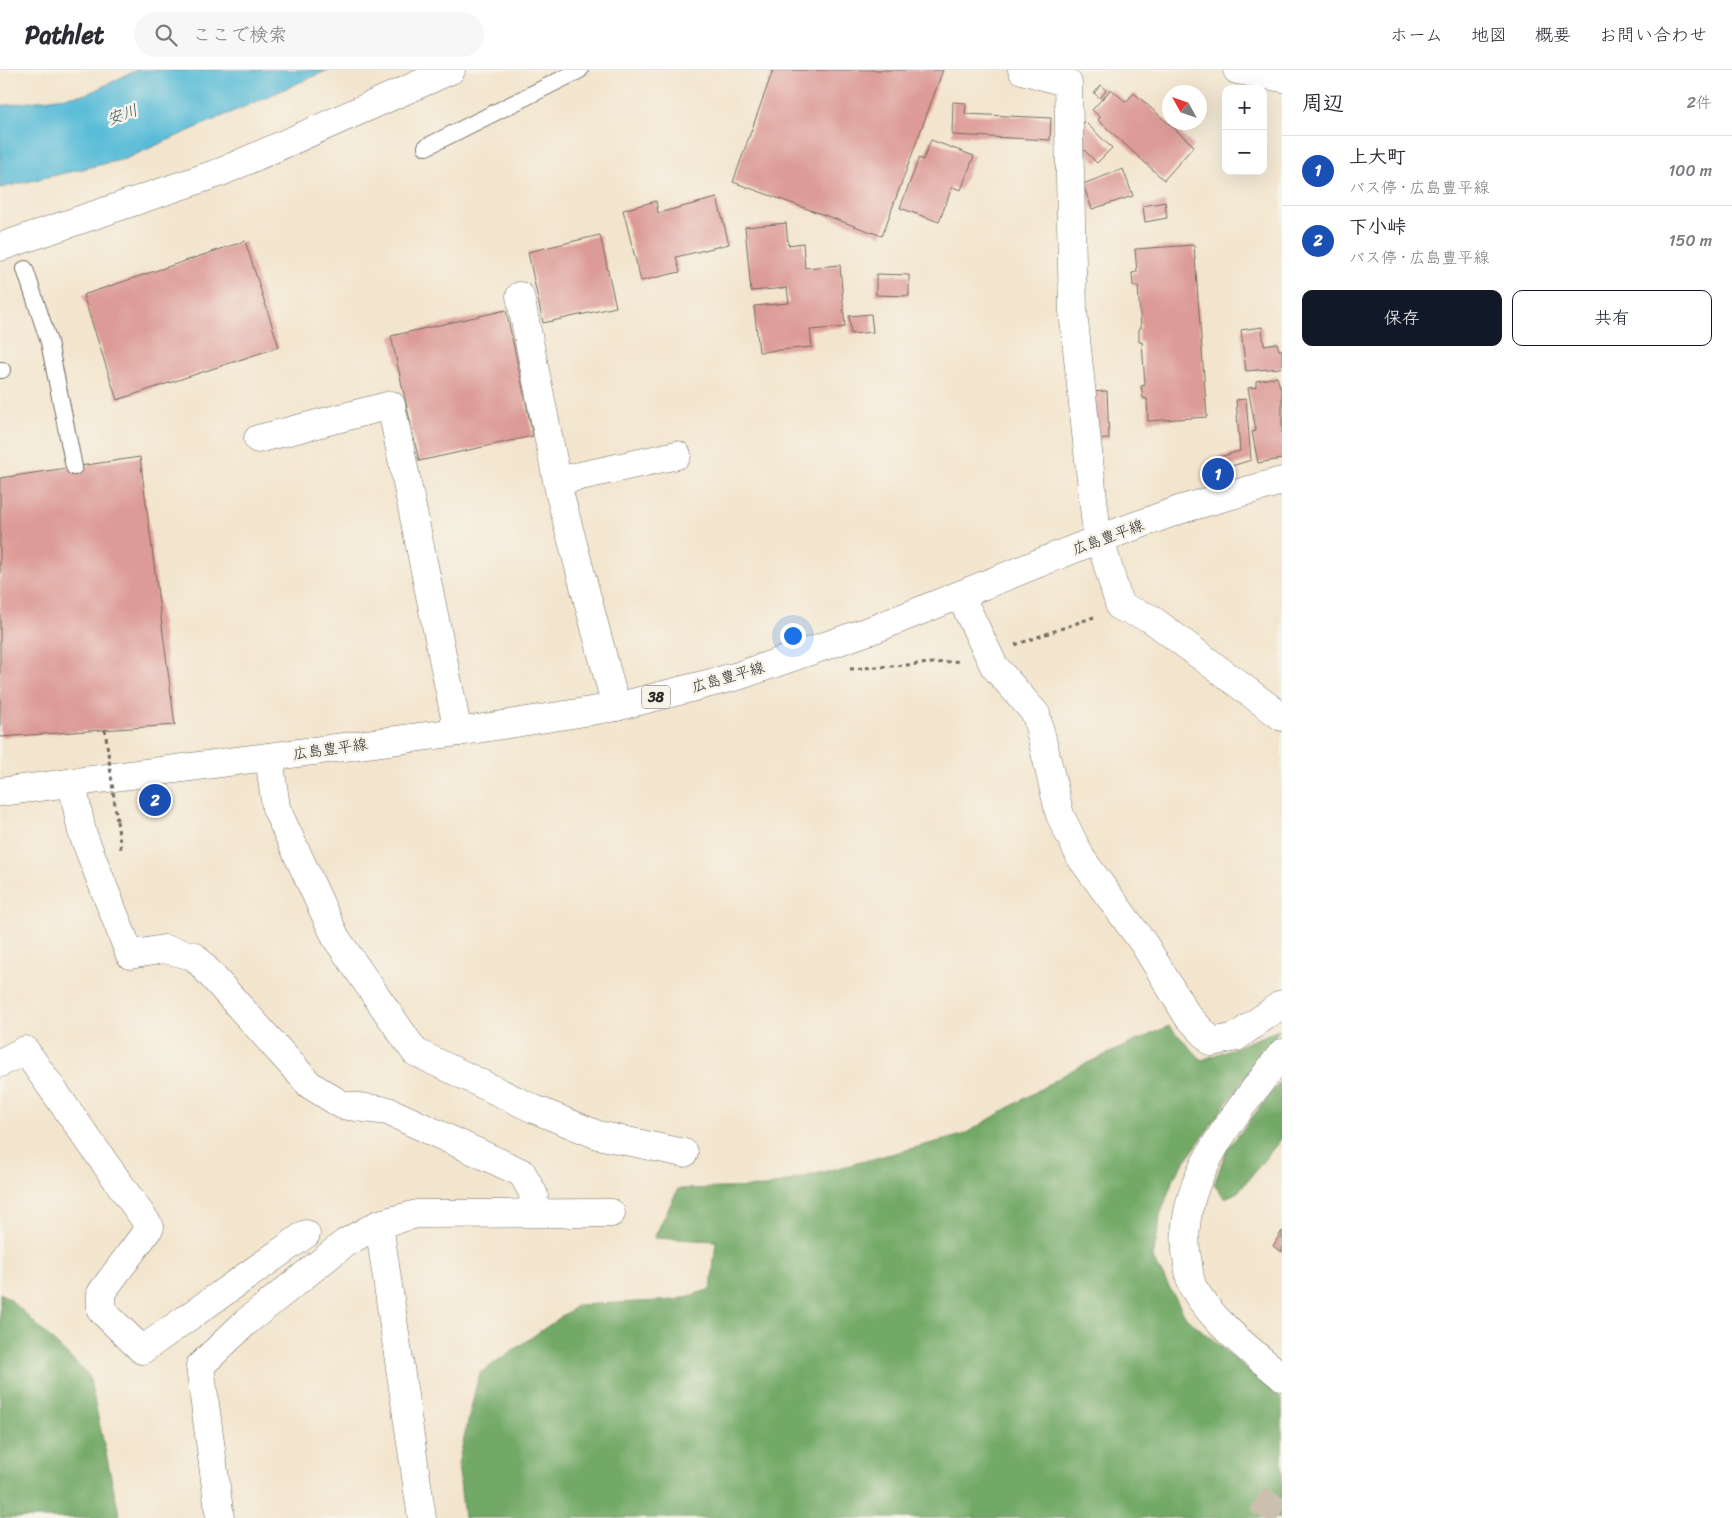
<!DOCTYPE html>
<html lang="ja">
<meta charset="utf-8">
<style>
:root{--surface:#fff;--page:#f7f7f7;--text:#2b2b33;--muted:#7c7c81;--line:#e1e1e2;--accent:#111827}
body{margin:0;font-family:Sriracha,"Klee One",sans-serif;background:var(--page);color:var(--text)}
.controls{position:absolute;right:15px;top:15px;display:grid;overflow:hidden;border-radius:10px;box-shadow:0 5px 20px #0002}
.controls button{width:45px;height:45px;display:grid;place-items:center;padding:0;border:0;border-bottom:1px solid var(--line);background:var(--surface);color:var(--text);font:25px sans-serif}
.compass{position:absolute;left:1162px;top:15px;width:45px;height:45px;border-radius:50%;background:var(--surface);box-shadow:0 5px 20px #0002;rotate:310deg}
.you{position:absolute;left:792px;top:565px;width:18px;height:18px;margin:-12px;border:4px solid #fff;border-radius:50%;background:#1a73e8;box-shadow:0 0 0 8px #1a73e833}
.badge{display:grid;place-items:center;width:32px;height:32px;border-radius:50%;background:var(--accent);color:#fff;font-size:16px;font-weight:700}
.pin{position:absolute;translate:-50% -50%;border:2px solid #fff;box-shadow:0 1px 5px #0006}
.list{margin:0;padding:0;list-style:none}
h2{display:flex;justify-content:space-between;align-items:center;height:65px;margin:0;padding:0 20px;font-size:21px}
h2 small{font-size:16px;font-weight:400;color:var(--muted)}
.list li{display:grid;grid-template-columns:32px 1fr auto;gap:15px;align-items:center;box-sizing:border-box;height:70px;padding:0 20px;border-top:1px solid var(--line)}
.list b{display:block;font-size:19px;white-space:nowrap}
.list p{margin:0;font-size:16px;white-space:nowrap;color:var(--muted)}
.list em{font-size:16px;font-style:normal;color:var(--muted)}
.actions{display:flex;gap:10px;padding:15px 20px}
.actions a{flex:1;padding:11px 0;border:1px solid var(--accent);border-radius:10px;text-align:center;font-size:18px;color:var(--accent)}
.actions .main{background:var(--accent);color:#fff}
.icon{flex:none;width:28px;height:28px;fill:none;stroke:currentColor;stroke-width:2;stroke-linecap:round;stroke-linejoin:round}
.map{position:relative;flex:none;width:1282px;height:1448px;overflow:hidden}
header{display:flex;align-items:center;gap:30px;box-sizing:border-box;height:70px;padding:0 25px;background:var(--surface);border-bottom:1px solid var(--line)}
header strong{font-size:24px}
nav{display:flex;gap:28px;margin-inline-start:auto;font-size:18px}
.search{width:350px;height:45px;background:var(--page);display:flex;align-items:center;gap:12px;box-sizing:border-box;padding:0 18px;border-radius:28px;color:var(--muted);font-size:19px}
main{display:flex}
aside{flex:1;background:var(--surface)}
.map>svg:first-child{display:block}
.forest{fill:#72a966;stroke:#4e6a48}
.water{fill:#59bcd8;stroke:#427482}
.building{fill:#dd9b97}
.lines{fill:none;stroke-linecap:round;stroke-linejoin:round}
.highway-tunnel{stroke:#cbc0ad;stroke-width:28;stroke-dasharray:28 14;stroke-linecap:butt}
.lane-casing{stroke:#716c64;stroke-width:18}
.street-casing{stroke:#716c64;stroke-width:29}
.primary-casing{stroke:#716c64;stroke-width:29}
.path{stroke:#716c64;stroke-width:3;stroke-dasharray:4 4;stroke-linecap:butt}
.lane{stroke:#fff;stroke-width:16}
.street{stroke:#fff;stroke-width:28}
.primary{stroke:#fff;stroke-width:28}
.path-bridge{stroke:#716c64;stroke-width:3;stroke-dasharray:4 4;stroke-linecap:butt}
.labels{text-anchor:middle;stroke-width:5;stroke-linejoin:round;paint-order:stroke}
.shield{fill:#f7f3e8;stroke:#686764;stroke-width:1}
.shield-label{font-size:14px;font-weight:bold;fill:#2b2b2b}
.street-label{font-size:15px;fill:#2b2b2b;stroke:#f7f3e8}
.water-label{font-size:16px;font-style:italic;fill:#39565f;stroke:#f7f3e8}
</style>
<header>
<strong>Pathlet</strong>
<div class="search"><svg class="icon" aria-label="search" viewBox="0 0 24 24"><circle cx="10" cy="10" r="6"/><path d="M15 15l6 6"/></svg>ここで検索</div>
<nav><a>ホーム</a><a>地図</a><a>概要</a><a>お問い合わせ</a></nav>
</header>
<main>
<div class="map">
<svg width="1282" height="1448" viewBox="0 0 1282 1448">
<rect width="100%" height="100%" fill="#f7f3e8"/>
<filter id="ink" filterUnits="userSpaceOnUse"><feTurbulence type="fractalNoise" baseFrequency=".02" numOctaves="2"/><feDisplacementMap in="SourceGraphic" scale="10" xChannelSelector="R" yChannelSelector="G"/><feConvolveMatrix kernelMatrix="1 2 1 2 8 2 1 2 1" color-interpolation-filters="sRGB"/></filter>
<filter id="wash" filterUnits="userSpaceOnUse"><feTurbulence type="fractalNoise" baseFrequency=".0096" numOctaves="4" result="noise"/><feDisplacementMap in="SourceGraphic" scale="20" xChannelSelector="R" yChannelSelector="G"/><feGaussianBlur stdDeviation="1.12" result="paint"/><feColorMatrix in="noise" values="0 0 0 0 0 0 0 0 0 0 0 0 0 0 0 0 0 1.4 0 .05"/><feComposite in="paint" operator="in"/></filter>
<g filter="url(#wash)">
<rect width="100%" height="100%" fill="#f3e5cd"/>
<path class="forest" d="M1169,956L1202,990L1279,960L1174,1107L1161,1143L1153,1188L1186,1247L1282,1329V1448H464L458,1394L479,1304L578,1235L676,1230L711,1219L716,1171L654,1168L678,1119L766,1117L963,1065L1074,999Z
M1282,1009V1068L1238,1122L1225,1128L1214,1115L1226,1081Z
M0,1223L11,1230L89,1306L120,1448H0Z"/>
<path class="water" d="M137,0H328L125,89L0,118V36L87,24Z"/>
<g id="blocks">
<path class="building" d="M773,0H943L882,166L733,112Z
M1101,15L1106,21L1100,28L1094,23Z
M1111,19L1126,32L1134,23L1194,76L1164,110L1098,50L1100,47L1092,40Z
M953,32L966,33L965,44L1051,48L1050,70L952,65Z
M1085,52L1112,78L1097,93L1077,73L1074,63Z
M931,70L974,86L961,120L952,117L939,152L900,138L919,88L923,90Z
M1123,99L1133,126L1092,139L1083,114Z
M717,128L729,174L676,187L680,202L641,211L623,140L656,131L658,143Z
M1165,132L1167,148L1145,152L1143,136Z
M786,153L788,175L803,173L805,198L840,195L845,257L810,260L812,277L759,282L754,236L789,233L787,218L751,221L745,157Z
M600,165L616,237L543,253L528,182Z
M245,171L279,277L117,330L83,225Z
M1194,175L1207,347L1148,351L1147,329L1143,328L1141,316L1145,315L1142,272H1139V258H1141L1138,216H1133L1132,203L1137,202L1135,179Z
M876,204L909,205V226L876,225Z
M506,240L533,366L419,391L391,266Z
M871,244L873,262L851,264L849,246Z
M1262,257L1264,275L1277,273L1279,280H1282V295L1280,298L1246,301L1241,260Z
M1277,307L1282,323V389L1258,393L1252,362L1256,361L1248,318L1256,317V311Z
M1107,321L1109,369L1093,370L1090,322Z
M1246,329L1251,390L1219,400L1216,388L1240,381L1236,330Z
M140,387L175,655L0,667V408Z
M1282,1161V1182L1273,1176Z"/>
</g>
</g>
<g filter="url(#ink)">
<use href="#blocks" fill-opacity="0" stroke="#716c64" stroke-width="1"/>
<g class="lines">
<path class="highway-tunnel" d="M1262,1448L1282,1413"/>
<defs>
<path id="lane" d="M426,77L580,0
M25,199L49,272L74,397
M0,300H2"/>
<path id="street" d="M1022,0L1068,13L1073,241L1096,456L1120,537L1150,548L1282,647
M0,177L221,102L451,0
M520,226L560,425L616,637
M258,369L391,335L458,662
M557,411L677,385
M960,525L994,596L1036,644L1060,745L1081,788L1144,874L1187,945L1212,972L1236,967L1282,934
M269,687L276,738L336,868L415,982L534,1039L598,1065L684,1083
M72,713L82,762L130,885L164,879L194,886L310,1015L342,1035L388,1041L522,1103L534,1125L531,1143
M1282,983C1238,1043 1171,1113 1188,1194C1189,1202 1190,1213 1194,1219C1216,1255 1250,1280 1282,1307
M0,993L25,980L150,1157L101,1223V1240L142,1280L306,1164
M379,1154L422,1448
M220,1448L200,1296L246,1252L345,1173L379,1154L417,1144L611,1143"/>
<path id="primary" d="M1237,0L1282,8
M0,722L458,662L616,637L738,606L877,558L1099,469L1182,439L1282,411"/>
</defs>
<use href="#lane" class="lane-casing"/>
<use href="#street" class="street-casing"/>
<use href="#primary" class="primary-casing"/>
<path class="path" d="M1015,575L1094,547
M850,599L961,591
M117,751L121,779"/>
<use href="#lane" class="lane"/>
<use href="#street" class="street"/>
<use href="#primary" class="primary"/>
<path class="path-bridge" d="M105,659L117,751"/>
</g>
</g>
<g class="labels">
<rect class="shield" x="642" y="615.5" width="28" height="23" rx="4"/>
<g class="shield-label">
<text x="656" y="632">38</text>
</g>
<g class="street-label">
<text transform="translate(1108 467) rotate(-20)" y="5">広島豊平線</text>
<text transform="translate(728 607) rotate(-16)" y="5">広島豊平線</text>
<text transform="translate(330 679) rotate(-8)" y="5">広島豊平線</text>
</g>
<g class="water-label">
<text transform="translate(122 44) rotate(-20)" y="6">安川</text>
</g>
</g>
</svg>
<div class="controls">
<button>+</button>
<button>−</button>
</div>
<svg class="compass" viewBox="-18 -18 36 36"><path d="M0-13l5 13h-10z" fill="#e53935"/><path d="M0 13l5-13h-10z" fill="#7c7c81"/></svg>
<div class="you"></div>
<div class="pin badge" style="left:1218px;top:404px;background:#1a4fb4">1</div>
<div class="pin badge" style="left:155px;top:730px;background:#1a4fb4">2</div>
</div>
<aside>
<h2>周辺<small>2件</small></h2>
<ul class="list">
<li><span class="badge" style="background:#1a4fb4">1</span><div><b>上大町</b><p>バス停 · 広島豊平線</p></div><em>100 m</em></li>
<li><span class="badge" style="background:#1a4fb4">2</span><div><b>下小峠</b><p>バス停 · 広島豊平線</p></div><em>150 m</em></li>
</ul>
<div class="actions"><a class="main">保存</a><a>共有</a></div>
</aside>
</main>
